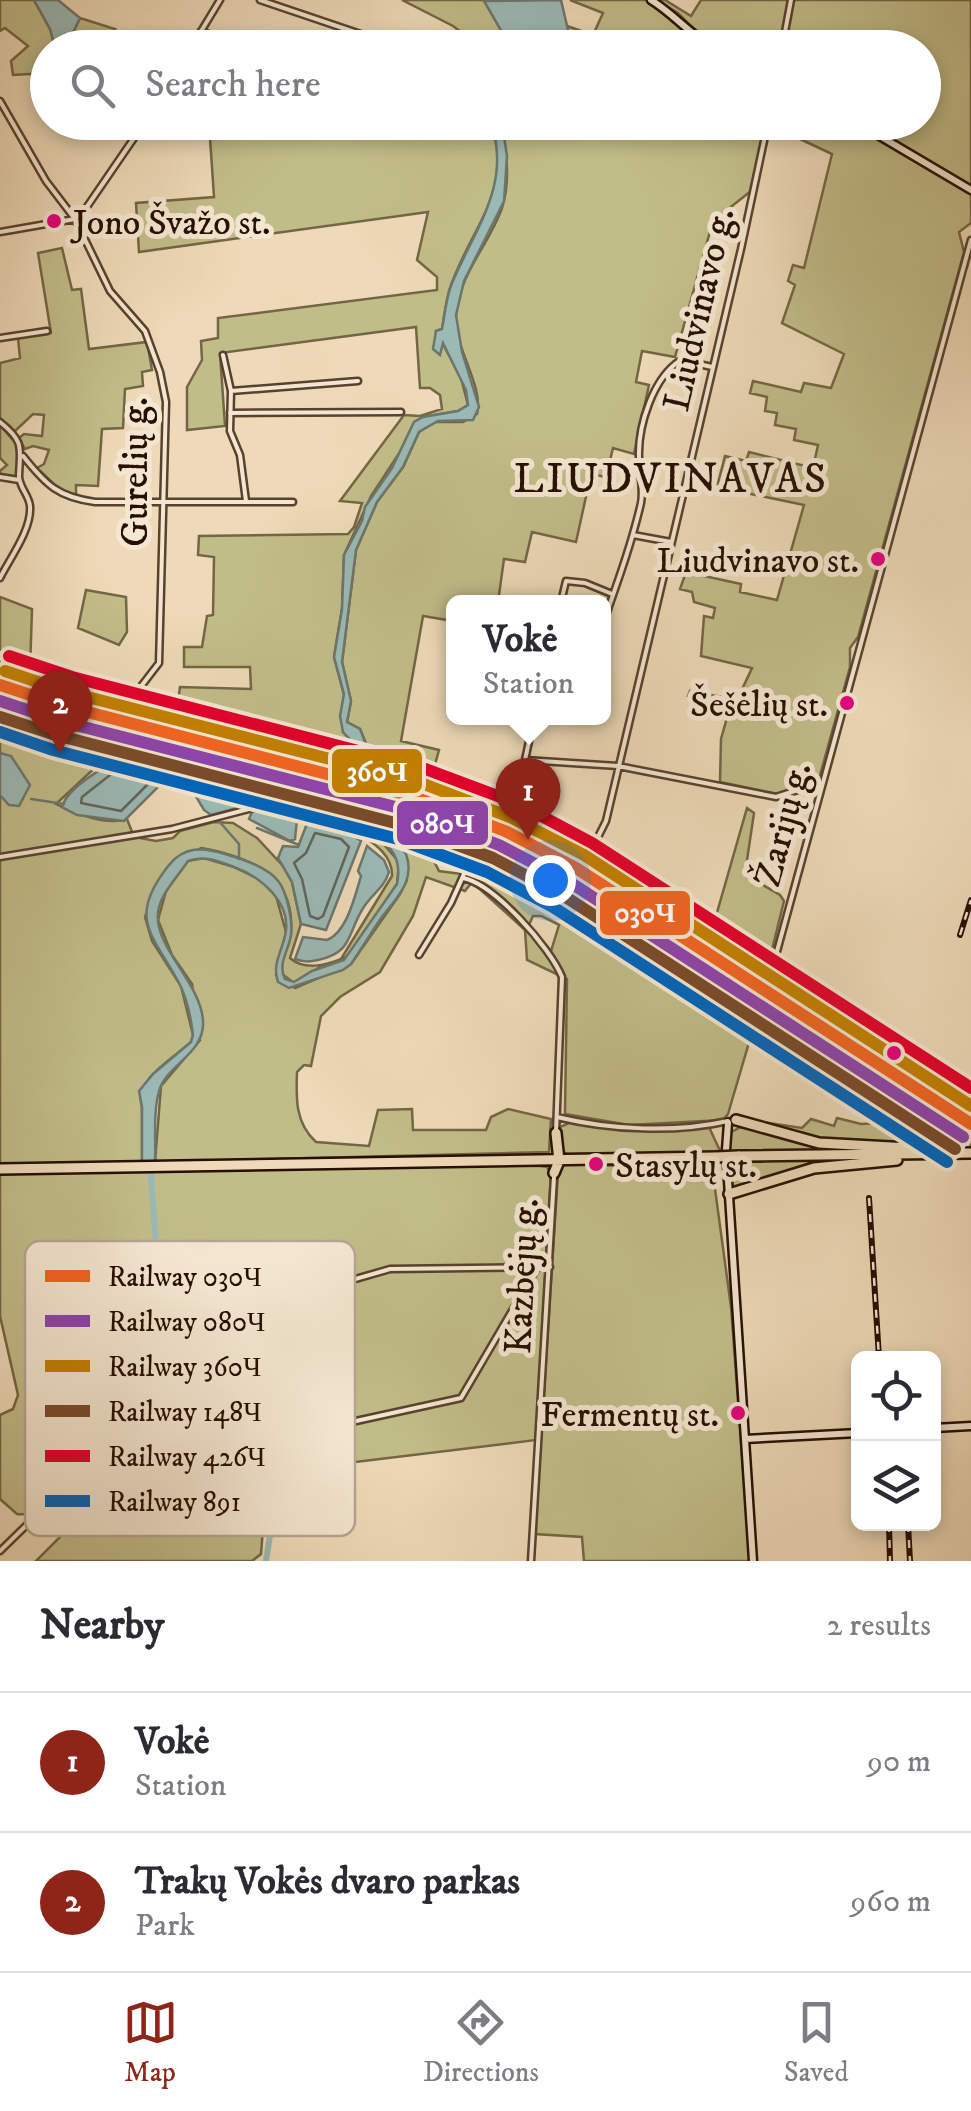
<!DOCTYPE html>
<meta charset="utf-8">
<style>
:root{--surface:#fff;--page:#f7f7f7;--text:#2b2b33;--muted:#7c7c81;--line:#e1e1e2;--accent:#8f2418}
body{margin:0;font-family:"IM FELL DW Pica",serif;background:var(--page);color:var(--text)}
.controls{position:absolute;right:30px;bottom:30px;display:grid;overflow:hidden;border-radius:15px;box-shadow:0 5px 15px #0003}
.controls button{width:90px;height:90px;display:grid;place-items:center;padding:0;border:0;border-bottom:2px solid var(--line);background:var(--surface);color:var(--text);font:50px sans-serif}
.you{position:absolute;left:550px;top:880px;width:35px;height:35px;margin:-25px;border:8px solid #fff;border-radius:50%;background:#1a73e8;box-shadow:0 0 0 15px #1a73e833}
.badge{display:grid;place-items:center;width:65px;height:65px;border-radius:50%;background:var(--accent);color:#fff;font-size:32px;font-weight:700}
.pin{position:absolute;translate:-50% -82px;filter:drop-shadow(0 2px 5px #0008)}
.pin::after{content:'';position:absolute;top:52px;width:35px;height:30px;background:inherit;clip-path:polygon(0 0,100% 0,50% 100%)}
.popup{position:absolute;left:446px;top:595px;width:165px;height:130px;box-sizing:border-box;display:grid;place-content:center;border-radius:15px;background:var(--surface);filter:drop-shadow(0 2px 8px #0005);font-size:32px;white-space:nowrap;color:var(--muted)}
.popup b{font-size:38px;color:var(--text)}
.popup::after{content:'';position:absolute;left:50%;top:100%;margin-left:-20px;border:20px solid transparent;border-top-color:var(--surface)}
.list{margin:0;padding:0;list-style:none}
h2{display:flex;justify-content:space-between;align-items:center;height:130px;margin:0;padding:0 40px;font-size:42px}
h2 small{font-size:32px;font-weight:400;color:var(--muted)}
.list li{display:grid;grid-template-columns:65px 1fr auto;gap:30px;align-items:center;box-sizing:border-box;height:140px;padding:0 40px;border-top:2px solid var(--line)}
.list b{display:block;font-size:38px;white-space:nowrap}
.list p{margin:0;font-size:32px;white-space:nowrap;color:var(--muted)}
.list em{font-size:32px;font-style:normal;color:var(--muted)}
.icon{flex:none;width:55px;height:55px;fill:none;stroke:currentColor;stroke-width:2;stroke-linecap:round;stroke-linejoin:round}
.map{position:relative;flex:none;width:971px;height:1561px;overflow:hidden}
.search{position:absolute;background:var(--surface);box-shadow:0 5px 15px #0003;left:30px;right:30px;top:30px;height:110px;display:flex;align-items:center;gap:25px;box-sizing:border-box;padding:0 35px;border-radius:55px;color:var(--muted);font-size:38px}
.sheet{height:410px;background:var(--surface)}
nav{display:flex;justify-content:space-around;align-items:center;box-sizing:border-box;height:140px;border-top:2px solid var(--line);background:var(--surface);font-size:28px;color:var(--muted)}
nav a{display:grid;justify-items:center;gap:5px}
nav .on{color:var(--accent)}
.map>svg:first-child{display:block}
.green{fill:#c1bd89;stroke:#746644;stroke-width:2.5;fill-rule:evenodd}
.water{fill:#9bbab6;stroke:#6c766d;stroke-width:2.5}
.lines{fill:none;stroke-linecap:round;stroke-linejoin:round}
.shore{stroke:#60645b;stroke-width:2.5}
.stream{stroke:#6c766d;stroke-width:2.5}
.river{stroke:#9bbab6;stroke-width:6}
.minor-casing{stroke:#58422e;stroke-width:9}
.secondary-casing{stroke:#260f00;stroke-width:11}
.trunk-casing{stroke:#260f00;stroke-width:14}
.minor{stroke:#f4e7d1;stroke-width:4}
.secondary{stroke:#f4e7d1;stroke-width:6}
.trunk{stroke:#eedab8;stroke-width:9}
.rail-casing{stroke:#260f00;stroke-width:6}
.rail{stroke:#f4e7d1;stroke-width:2.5;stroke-dasharray:8;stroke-linecap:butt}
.trunk-bridge-casing{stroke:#260f00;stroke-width:14;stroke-linecap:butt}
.trunk-bridge{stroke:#eedab8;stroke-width:9}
.rail-1-casing{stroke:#f4e7d1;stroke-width:20}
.rail-2-casing{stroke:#f4e7d1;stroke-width:20}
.rail-3-casing{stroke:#f4e7d1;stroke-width:20}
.rail-4-casing{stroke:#f4e7d1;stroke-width:20}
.rail-5-casing{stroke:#f4e7d1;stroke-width:20}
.rail-6-casing{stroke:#f4e7d1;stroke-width:20}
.rail-1{stroke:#f26522;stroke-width:12}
.rail-2{stroke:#8e44ad;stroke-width:12}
.rail-3{stroke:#c38000;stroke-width:12}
.rail-4{stroke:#7a4b2a;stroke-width:12}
.rail-5{stroke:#e4002b;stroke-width:12}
.rail-6{stroke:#0065bd;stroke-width:12}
.bus-dot{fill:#e5007d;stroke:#f4e7d1;stroke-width:4}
.labels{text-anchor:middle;stroke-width:10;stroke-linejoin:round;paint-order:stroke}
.bus-label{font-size:36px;fill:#260f00;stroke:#f4e7d1;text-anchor:end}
.street-label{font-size:38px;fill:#260f00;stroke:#f4e7d1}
.quarter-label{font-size:42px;letter-spacing:2.5px;fill:#260f00;stroke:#f4e7d1}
.key{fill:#f4e7d1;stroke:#b6a692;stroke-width:2.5}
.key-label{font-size:28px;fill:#260f00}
.line-badge{stroke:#f4e7d1;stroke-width:4}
.badge-label{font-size:28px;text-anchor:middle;font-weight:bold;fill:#fff}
</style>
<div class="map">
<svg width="971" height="1561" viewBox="0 0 971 1561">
<rect width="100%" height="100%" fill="#eedab8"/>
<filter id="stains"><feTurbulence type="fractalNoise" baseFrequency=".002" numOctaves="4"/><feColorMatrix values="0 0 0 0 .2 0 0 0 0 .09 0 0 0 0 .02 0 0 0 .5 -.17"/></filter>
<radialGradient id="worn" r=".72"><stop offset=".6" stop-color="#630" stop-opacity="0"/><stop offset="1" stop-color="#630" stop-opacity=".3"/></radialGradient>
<path class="green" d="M0,0H34L50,29L55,47L48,48L47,73L13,75L11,61L28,46L5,28L0,31Z
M402,0H484L502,32L503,47H481L453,26Z
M570,0H646L673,17L706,47H581L583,39L575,34L566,47L556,48L564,44L567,26L593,35L603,13Z
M656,0H665L691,16L701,0H789L780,48L724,47L705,40L678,13Z
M793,0H971V187L860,123L924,122V48H792L785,43Z
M80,18L115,29L99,47L84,41L66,48Z
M412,122L428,131L452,124L473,131L481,123H491C515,193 469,228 449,291C446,303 444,316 442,329L436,331L461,378L468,405L458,411L423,417L371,496L344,555L342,609L334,657L344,695L343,732L359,749L360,779L114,715L118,702L123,709L131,711L135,702L162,710L177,709L180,687L251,689L250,667H184V647H202L207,616L213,615L214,557L198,555L199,536L348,534L354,527L362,503L340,501L404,415L420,416L442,409L440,395L430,388H420L416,327L220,353L225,426L187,430V387L202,360L201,341L218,338V318L437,290V277L417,260L428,212L139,252L136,203L214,197L209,123Z
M739,122L738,129L763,133L751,191L713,221L675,357L642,351L636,382L649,385L634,454L613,448L606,477L591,474L576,542L532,532L525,562L504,559L498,602H453V621L423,616L401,741L439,750L426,797L366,781L367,746L360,729L347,722L351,701L342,662L356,550L377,502L403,467L419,432L432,422H463L477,414C484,386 454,348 456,316C458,275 489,245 502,208C511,180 506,151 502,123Z
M803,123H851L971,194V223L959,232L964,252L858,637L850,648V667L819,779L777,794L720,782L721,739L730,707L688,696L690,691L737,700L752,668L701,656L704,616L713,618L715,608L694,602L692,592L680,589L686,572L741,584L740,592L777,600L804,505L717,487L725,456L746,461L749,452L813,468L818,445L794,440L796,429L775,425L777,413L765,411L767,397L750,393L753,381L801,392L804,383L831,388L844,354L782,323L795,285L788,281L793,265L804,268L832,154L798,138Z
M62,248L72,290L81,289L89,349L147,342L152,370L142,372L143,386L125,389L123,428L102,429L98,486L76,485V499L62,492L37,468L44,464L49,450L33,446L25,449L19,438L24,434L42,436L44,415L33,414L14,432L0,420V363L20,358L18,338L51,333L38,253Z
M0,425L19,447L16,478L0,475V471L7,465L0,458Z
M86,590L126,597L127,632L119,645L78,628Z
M0,597L32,609L30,670L27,673L0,666Z
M0,691L31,704L140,733L137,744L101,762L56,804C74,813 106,826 127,819L134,837L156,841L173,838L180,831L214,822L233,823L257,838L283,866L292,882L301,924L290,958C303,970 326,966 341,959L392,876C393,853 370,841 353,829L350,824L355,811L399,862L397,884L350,953L338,964L320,967L294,983L282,974C280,958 290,944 291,928C294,874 246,856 201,848L167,868L155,888L145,917L152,941L181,986L193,1035L191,1042C174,1058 133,1080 142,1107V1162L0,1164Z
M366,786L443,807L490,825L481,849L515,869L526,843L581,874L971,1129V1148L830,1143L756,1121L802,1128L811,1119L834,1126L837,1118L861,1124L922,1121L925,1113L760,1005L728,1114L723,1120L629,1125L565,1114L567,979L527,960L525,930L472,882L465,891L426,877L413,916L380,972L340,997L321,1016L311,1066L304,1065L297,1072C296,1098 295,1123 316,1142L369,1146L378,1110L412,1109L413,1130H486L491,1117L508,1109L551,1119L549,1152L155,1162L161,1086L200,1040L192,984L172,955L158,920L166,891L188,861L204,858L234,867L264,881L276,896L286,932L276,975L295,988L351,964L400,894L407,880L387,831L367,806ZM413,820H438L477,833L461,874L439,871ZM533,916H541L559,925L551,951L528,927Z
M747,808L754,813L746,867L749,877L780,895L784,901L771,954L763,959L748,957L712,930Z
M571,1122L623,1129L709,1127L721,1153L567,1154L561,1150L560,1127Z
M743,1126L838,1148V1151L729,1153L731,1132Z
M880,1158L733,1189L732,1187L730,1160Z
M565,1164L679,1168L713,1174L731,1307L750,1561H584L582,1537L535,1534L558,1173Z
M470,1165L540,1166L547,1167L551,1173L536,1440L306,1468C282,1457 257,1466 236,1480L263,1528L261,1554L252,1561H36L71,1526C43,1503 45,1516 17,1514L0,1499V1415L13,1409L18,1395L0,1316V1172ZM216,1388L222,1401L188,1432L180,1423ZM95,1502L100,1517L79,1536L71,1526Z"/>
<path class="water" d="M34,0H58L80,18L66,47H55L50,29Z
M561,0L568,30L564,44L556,47H503L502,32L484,1Z
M491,123H502L507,156L504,201L464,281L456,315L462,352L479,407L473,420L438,421L419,432L403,467L377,502L356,550L342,662L351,701L347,722L360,729L367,747V806L406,854C417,884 391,902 377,924C368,938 360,951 351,964L343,970L289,988L278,982C272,965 281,953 285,936C293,903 261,877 234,867C219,861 203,855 188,861C178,876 164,890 159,907C149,944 201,981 203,1021C205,1054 167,1064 159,1091C153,1113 156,1140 155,1162H142V1107L139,1091L153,1074L191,1042L193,1035C191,1018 187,998 179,983C153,934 126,919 169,865C184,846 203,847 225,854C242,859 268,867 279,882C287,893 293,922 291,935C289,951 277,963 285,979L294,982L312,971L344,960L397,884C406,841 366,838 354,805L360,779V754L357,747L343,732L340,716L344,694L334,657L342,609L344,555L362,521L365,507L392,468L414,422L423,417L458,411L468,405L466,390L443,343L440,355L433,349L436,331L442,329C445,313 446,298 452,283C475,229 512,184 491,123Z
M137,752L143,754L160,785L124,821L77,815L62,807C68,785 116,759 137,752Z
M0,753L11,756L30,785L19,806L9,805L0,795Z
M183,765L195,768L221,784L270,794L271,799L211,815L204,810L179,768Z
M271,807L298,809L295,839L290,841L249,819L252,812Z
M308,821L345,830L361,841L326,930L301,924L292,882L278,858L283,846L298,847Z
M367,846L384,860L389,872C384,889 370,895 362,910C347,935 352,953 318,960C309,962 304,962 295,959L303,937L327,940C347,932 355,896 361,876L358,871Z"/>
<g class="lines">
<path class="shore" d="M133,764L138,766L148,784L121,811L81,803L82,797L110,775Z
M315,833L341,839L349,847L323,916L318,919L310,916L302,879L294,863L306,853Z"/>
<path class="stream" d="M338,122L379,125L430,136L458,133L484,139L497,132
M152,764L161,762L181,768
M31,799L64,804
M303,811L347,823L364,821
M218,820L239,844V859
M257,828L299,845"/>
<path class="river" d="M150,1164L157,1257L168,1282L156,1318V1325L179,1362L180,1400L188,1407L205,1411L265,1516L270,1535L266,1561"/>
<defs>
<path id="minor" d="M260,0L402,48
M201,31L243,48
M191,48L220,0
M782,48L791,0
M0,101L46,181L75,219L110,291L145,331L160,372L166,402L159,663L139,689L128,715
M75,219L82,214L145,122
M0,232L75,219
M971,240L776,955L779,968L790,980L971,1097
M0,338L47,331
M223,355L231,391L230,431L240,455L246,501
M231,391L358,381
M230,413L401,412
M0,422C25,442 20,448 19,476C19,487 29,495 30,506C32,529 10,558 0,578
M23,456C46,485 58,497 95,502H293
M0,477L19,480
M633,535L671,542
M561,602L566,581L585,583L612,594
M606,615C619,578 632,542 641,503C644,487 639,473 639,457C638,426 653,377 681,360L712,367
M525,760L618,766L776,797L807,787L821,788
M499,796L525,760L534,718
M580,846L571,844L569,847L573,849L596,841L606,821L741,249L768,122
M0,857L172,829L264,805L300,806
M463,878C494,884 550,947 562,977L556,1133
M419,955L451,903L485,827
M557,1117C611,1130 675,1133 728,1121
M537,1268L461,1398L324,1428L315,1429L304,1425L237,1320L241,1312L390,1269L550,1267
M0,1551L40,1512
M531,1561L554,1177"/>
<path id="secondary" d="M651,0C674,14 693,38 716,48
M856,122L971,190
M728,1123L726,1150L753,1561
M934,1428L971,1426
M745,1439L858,1433"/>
<path id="trunk" d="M736,1120L819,1143L909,1148
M738,1156L971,1153
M0,1169L716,1157
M554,1173L559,1161L556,1133
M729,1194L814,1168L897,1160"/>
</defs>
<use href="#minor" class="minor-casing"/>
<use href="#secondary" class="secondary-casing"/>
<use href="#trunk" class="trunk-casing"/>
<use href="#minor" class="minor"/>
<use href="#secondary" class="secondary"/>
<use href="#trunk" class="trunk"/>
<defs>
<path id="rail" d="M960,935L971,900
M834,1035L971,1127
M869,1198L879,1358
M889,1524L890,1561
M908,1524L910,1561"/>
</defs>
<use href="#rail" class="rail-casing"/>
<use href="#rail" class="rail"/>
<defs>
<path id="trunk-bridge" d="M716,1157L738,1156"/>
</defs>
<use href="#trunk-bridge" class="trunk-bridge-casing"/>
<use href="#trunk-bridge" class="trunk-bridge"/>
<defs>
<path id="rail-1" d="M0,685L64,706L412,796L505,831L576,868L971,1124"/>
<path id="rail-2" d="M0,701L60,721L407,810L499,845L568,881L963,1137"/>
<path id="rail-3" d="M5,671L68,692L416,781L512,818L584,855L971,1106"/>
<path id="rail-4" d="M0,717L56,735L403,825L493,858L561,894L955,1149"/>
<path id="rail-5" d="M9,656L72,677L420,767L519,804L592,843L971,1088"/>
<path id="rail-6" d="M0,732L53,750L398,839L487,872L553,907L947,1162"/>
</defs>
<use href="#rail-1" class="rail-1-casing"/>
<use href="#rail-2" class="rail-2-casing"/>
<use href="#rail-3" class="rail-3-casing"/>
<use href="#rail-4" class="rail-4-casing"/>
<use href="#rail-5" class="rail-5-casing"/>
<use href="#rail-6" class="rail-6-casing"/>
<use href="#rail-1" class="rail-1"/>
<use href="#rail-2" class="rail-2"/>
<use href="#rail-3" class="rail-3"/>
<use href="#rail-4" class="rail-4"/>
<use href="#rail-5" class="rail-5"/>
<use href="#rail-6" class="rail-6"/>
</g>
<g class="bus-dot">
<circle cx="54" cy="221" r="9"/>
<circle cx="878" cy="559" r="9"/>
<circle cx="847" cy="703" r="9"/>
<circle cx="894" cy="1053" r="9"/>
<circle cx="596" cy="1164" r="9"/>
<circle cx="738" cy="1413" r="9"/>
</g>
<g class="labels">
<g class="bus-label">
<text x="73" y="234" text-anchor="start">Jono Švažo st.</text>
<text x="859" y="572">Liudvinavo st.</text>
<text x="828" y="716">Šešėlių st.</text>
<text x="615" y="1177" text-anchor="start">Stasylų st.</text>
<text x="719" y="1426">Fermentų st.</text>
</g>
<g class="street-label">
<text transform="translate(698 309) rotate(-77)" y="13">Liudvinavo g.</text>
<text transform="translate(134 472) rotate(-90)" y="13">Gurelių g.</text>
<text transform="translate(782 824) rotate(-75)" y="13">Žarijų g.</text>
<text transform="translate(521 1276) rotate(-87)" y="13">Kazbėjų g.</text>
</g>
<g class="quarter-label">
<text x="671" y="492">LIUDVINAVAS</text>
</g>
</g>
<rect x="25" y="1241" width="330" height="295" rx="15" class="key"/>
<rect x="45" y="1270" width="45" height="12" fill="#f26522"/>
<rect x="45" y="1315" width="45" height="12" fill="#8e44ad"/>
<rect x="45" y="1360" width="45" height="12" fill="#c38000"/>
<rect x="45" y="1405" width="45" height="12" fill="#7a4b2a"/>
<rect x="45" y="1450" width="45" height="12" fill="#e4002b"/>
<rect x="45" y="1495" width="45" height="12" fill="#0065bd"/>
<g class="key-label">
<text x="108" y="1286">Railway 030Ч</text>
<text x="108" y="1331">Railway 080Ч</text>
<text x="108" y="1376">Railway 360Ч</text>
<text x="108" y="1421">Railway 148Ч</text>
<text x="108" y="1466">Railway 426Ч</text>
<text x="108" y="1511">Railway 891</text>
</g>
<g class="line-badge">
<rect x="330" y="747" width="94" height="48" rx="10" fill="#c38000"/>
<rect x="395" y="799" width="95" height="48" rx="10" fill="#8e44ad"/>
<rect x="598" y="889" width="94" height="48" rx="10" fill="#f26522"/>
</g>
<g class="badge-label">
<text x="377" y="781">360Ч</text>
<text x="442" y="833">080Ч</text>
<text x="645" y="922">030Ч</text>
</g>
<rect width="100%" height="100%" filter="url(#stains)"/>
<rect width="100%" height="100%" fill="url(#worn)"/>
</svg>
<div class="controls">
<button><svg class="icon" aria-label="locate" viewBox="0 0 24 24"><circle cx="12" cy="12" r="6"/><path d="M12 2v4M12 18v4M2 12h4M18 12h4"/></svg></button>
<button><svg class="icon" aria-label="layers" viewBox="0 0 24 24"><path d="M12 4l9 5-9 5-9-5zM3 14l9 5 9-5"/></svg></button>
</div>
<div class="you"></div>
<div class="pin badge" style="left:528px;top:840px">1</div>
<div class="popup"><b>Vokė</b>Station</div>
<div class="pin badge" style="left:60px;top:753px">2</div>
<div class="search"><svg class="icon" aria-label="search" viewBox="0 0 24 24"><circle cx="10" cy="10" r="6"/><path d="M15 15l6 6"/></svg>Search here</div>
</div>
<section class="sheet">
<h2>Nearby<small>2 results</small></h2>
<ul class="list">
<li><span class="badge">1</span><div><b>Vokė</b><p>Station</p></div><em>90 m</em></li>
<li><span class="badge">2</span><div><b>Trakų Vokės dvaro parkas</b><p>Park</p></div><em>960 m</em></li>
</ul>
</section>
<nav>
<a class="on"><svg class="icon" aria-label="map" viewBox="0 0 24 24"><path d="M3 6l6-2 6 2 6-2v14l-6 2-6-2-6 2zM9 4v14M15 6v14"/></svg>Map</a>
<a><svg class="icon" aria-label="directions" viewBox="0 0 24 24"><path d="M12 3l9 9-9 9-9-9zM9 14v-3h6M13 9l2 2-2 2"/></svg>Directions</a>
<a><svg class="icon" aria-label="saved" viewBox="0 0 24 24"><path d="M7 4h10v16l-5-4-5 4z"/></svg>Saved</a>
</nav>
